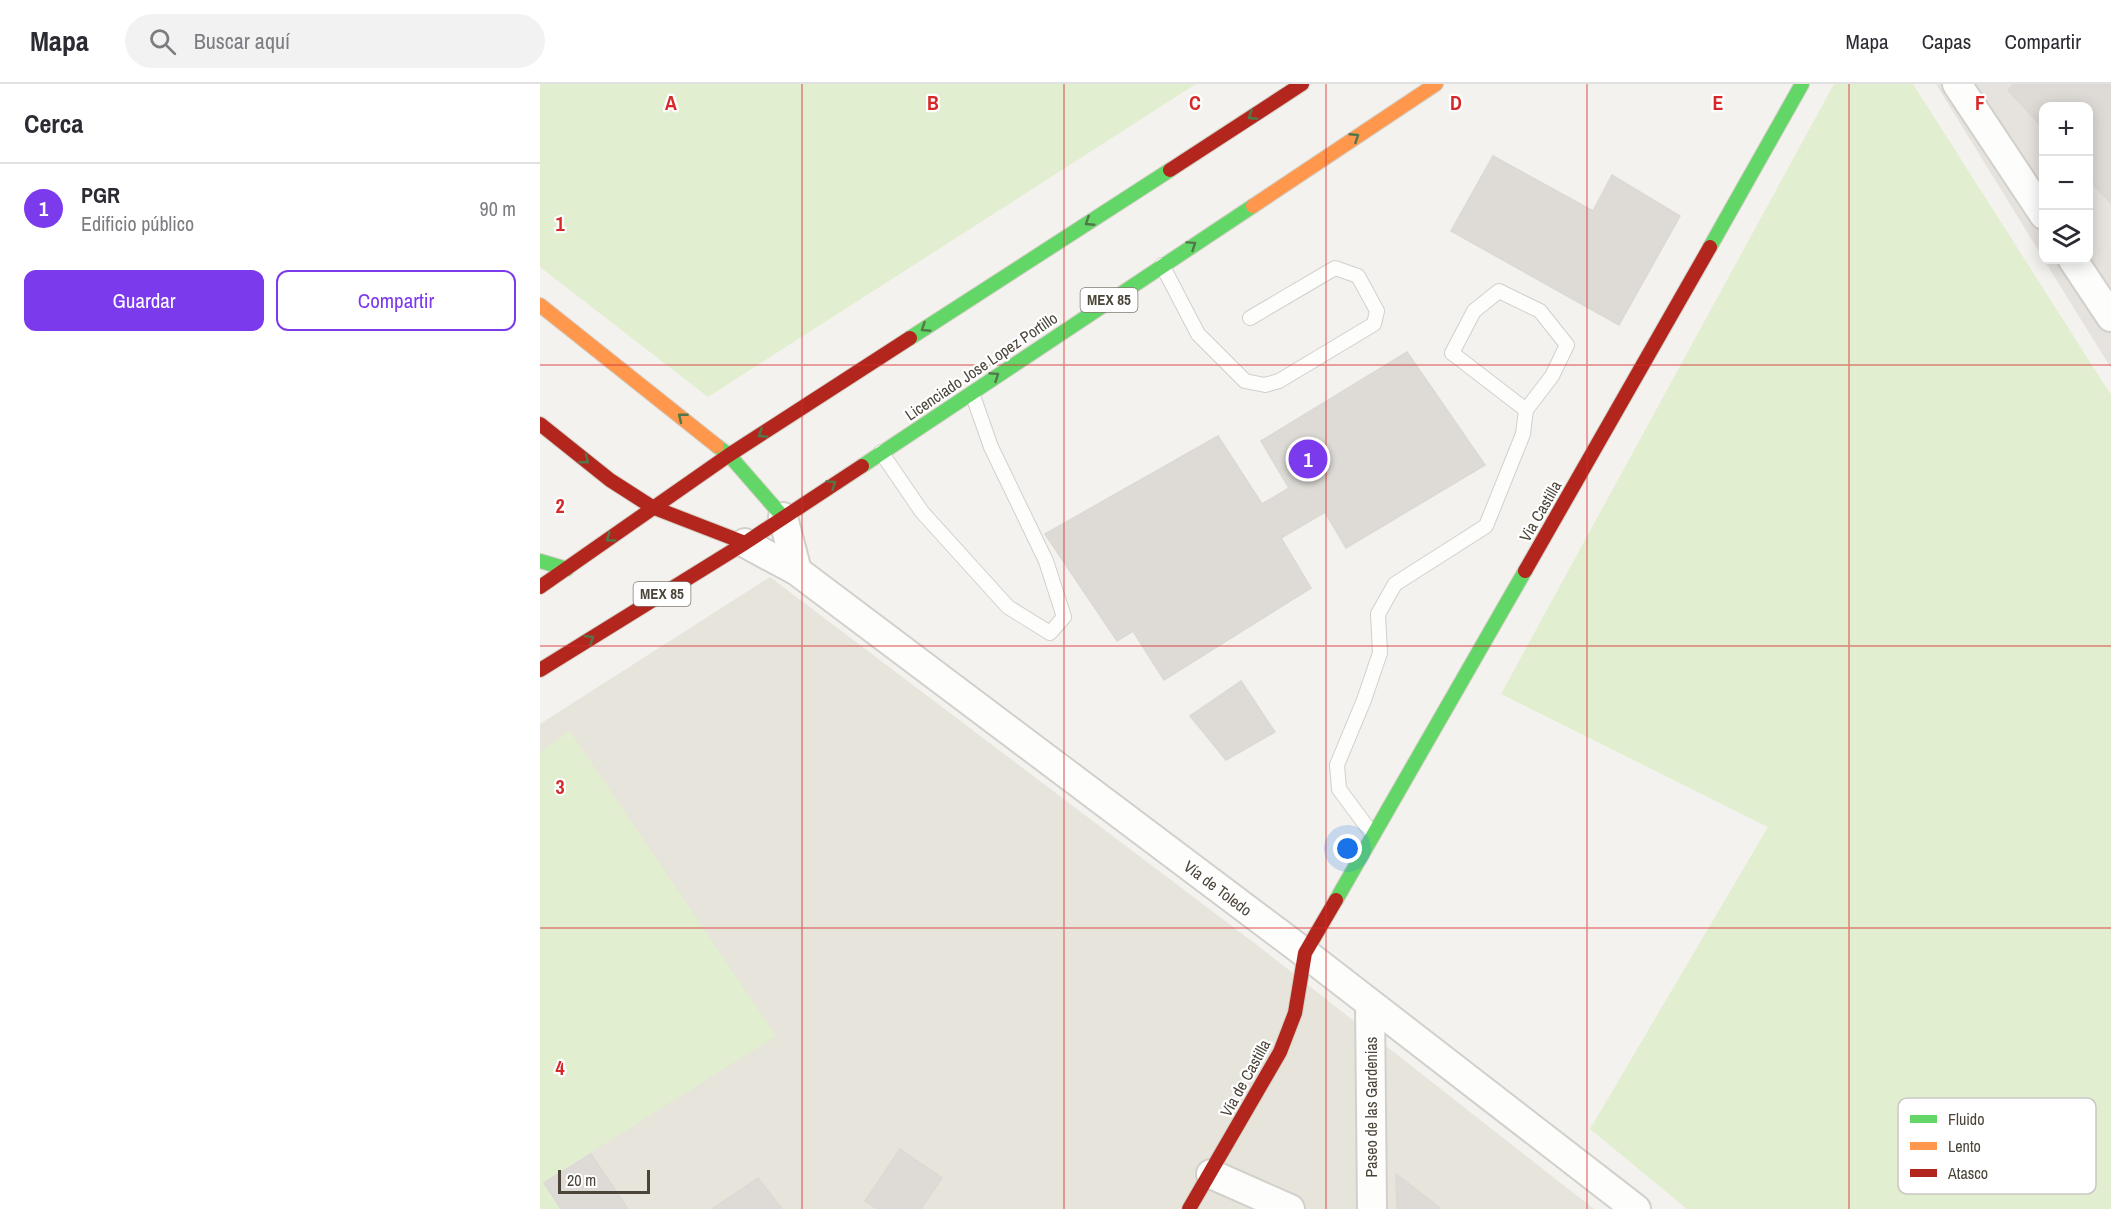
<!DOCTYPE html>
<html lang="es">
<meta charset="utf-8">
<style>
:root{--surface:#fff;--page:#f2f2f3;--text:#2b2b33;--muted:#7c7c81;--line:#e1e1e2;--accent:#7c3aed}
body{margin:0;font-family:"Archivo Narrow",sans-serif;background:var(--page);color:var(--text)}
.controls{position:absolute;right:18px;top:18px;display:grid;overflow:hidden;border-radius:12px;box-shadow:0 3px 15px #0003}
.controls button{width:54px;height:54px;display:grid;place-items:center;padding:0;border:0;border-bottom:2px solid var(--line);background:var(--surface);color:var(--text);font:30px sans-serif}
.scale{position:absolute;left:18px;bottom:15px;width:92px;box-sizing:border-box;padding-left:6px;border:3px solid #4b4439;border-top:0;font-size:16px;line-height:21px;white-space:nowrap;color:#4b4439;-webkit-text-stroke:4px #fff;paint-order:stroke}
.you{position:absolute;left:808px;top:765px;width:21px;height:21px;margin:-15px;border:4px solid #fff;border-radius:50%;background:#1a73e8;box-shadow:0 0 0 9px #1a73e833}
.badge{display:grid;place-items:center;width:39px;height:39px;border-radius:50%;background:var(--accent);color:#fff;font-size:20px;font-weight:700}
.pin{position:absolute;translate:-50% -50%;border:3px solid #fff;box-shadow:0 2px 6px #0006}
.list{margin:0;padding:0;list-style:none}
h2{display:flex;justify-content:space-between;align-items:center;height:78px;margin:0;padding:0 24px;font-size:26px}
h2 small{font-size:20px;font-weight:400;color:var(--muted)}
.list li{display:grid;grid-template-columns:39px 1fr auto;gap:18px;align-items:center;box-sizing:border-box;height:90px;padding:0 24px;border-top:2px solid var(--line)}
.list b{display:block;font-size:22px;white-space:nowrap}
.list p{margin:0;font-size:20px;white-space:nowrap;color:var(--muted)}
.list em{font-size:20px;font-style:normal;color:var(--muted)}
.actions{display:flex;gap:12px;padding:18px 24px}
.actions a{flex:1;padding:14px 0;border:2px solid var(--accent);border-radius:12px;text-align:center;font-size:21px;color:var(--accent)}
.actions .main{background:var(--accent);color:#fff}
.icon{flex:none;width:33px;height:33px;fill:none;stroke:currentColor;stroke-width:2;stroke-linecap:round;stroke-linejoin:round}
.map{position:relative;flex:none;width:1571px;height:1125px;overflow:hidden}
header{display:flex;align-items:center;gap:36px;box-sizing:border-box;height:84px;padding:0 30px;background:var(--surface);border-bottom:2px solid var(--line)}
header strong{font-size:28px}
nav{display:flex;gap:33px;margin-inline-start:auto;font-size:21px}
.search{width:420px;height:54px;background:var(--page);display:flex;align-items:center;gap:15px;box-sizing:border-box;padding:0 21px;border-radius:33px;color:var(--muted);font-size:22px}
main{display:flex}
aside{flex:1;background:var(--surface)}
.map>svg:first-child{display:block}
.residential{fill:#e7e4dc}
.industrial{fill:#e6e2de}
.green{fill:#e1eecf}
.building{fill:#dedbd6;stroke:#dcd9d4;stroke-width:1.5}
.lines{fill:none;stroke-linecap:round;stroke-linejoin:round}
.lane-casing{stroke:#d2d0cb;stroke-width:16}
.street-casing{stroke:#d2d0cb;stroke-width:32}
.fast-casing{stroke:#d3cfc5;stroke-width:16}
.slow-casing{stroke:#d3cfc5;stroke-width:16}
.jam-casing{stroke:#d3cfc5;stroke-width:16}
.lane{stroke:#fdfdfc;stroke-width:14}
.street{stroke:#fdfdfc;stroke-width:28}
.fast{stroke:#63d668;stroke-width:14}
.slow{stroke:#ff974d;stroke-width:14}
.jam{stroke:#b3261e;stroke-width:14}
.oneway{stroke:#537749}
.grid{fill:none;stroke:#d62828;stroke-width:1.5;stroke-opacity:0.55}
.labels{text-anchor:middle;stroke-width:4.5;stroke-linejoin:round;paint-order:stroke}
.shield{fill:#fff;stroke:#817c74;stroke-width:1.5}
.shield-label{font-size:15px;font-weight:bold;fill:#4b4439}
.street-label{font-size:16px;fill:#4b4439;stroke:#fff}
.key{fill:#fff;stroke:#c9c7c4;stroke-width:1.5}
.key-label{font-size:16px;fill:#4b4439}
.grid-label{font-size:20px;text-anchor:middle;font-weight:bold;fill:#d62828;stroke:#fff;stroke-width:4.5;stroke-linejoin:round;paint-order:stroke}
</style>
<header>
<strong>Mapa</strong>
<div class="search"><svg class="icon" aria-label="search" viewBox="0 0 24 24"><circle cx="10" cy="10" r="6"/><path d="M15 15l6 6"/></svg>Buscar aquí</div>
<nav><a>Mapa</a><a>Capas</a><a>Compartir</a></nav>
</header>
<main>
<aside>
<h2>Cerca<small></small></h2>
<ul class="list">
<li><span class="badge">1</span><div><b>PGR</b><p>Edificio público</p></div><em>90 m</em></li>
</ul>
<div class="actions"><a class="main">Guardar</a><a>Compartir</a></div>
</aside>
<div class="map">
<svg width="1571" height="1125" viewBox="0 0 1571 1125">
<rect width="100%" height="100%" fill="#f4f2ee"/>
<path class="residential" d="M230,493L717,861L1054,1125H0V640Z"/>
<path class="industrial" d="M1396,0H1571V284L1504,176H1548V22H1504L1503,174Z"/>
<path class="green" d="M0,0H656L168,313L0,183Z
M1294,0H1373L1571,311V1125H1147L1050,1045L1228,743L961,610Z
M30,647L236,952L4,1098L21,1125H0V668Z"/>
<path class="building" d="M1474,0H1571V119L1548,95V22H1504V45L1468,6Z
M953,72L1053,127L1072,91L1140,132L1079,241L911,147Z
M867,268L945,381L806,464L785,428L741,454L771,504L624,596L593,547L577,557L505,450L678,352L722,420L749,404L721,357Z
M701,597L735,648L686,676L650,632Z
M360,1065L402,1094L381,1125H337L325,1117Z
M51,1070L88,1125H21L4,1099Z
M856,1090L899,1123L898,1125H857Z
M218,1094L242,1125H172Z"/>
<g class="lines">
<defs>
<path id="lane" d="M622,181L658,250L705,297L725,301L739,297L834,240L837,227L818,192L795,184L710,234
M341,368L382,428L468,523L510,549L524,533L506,477L451,363L432,309
M833,751L799,705L797,681L824,616L840,569L838,530L855,500L946,442L983,350L986,326L912,269L934,227L959,207L1000,227L1027,261L1012,292L986,326"/>
<path id="street" d="M1417,0L1504,131
M1533,176L1571,233
M243,433L257,487
M205,459L257,487L765,869L1096,1125
M830,920L832,1125
M671,1090L750,1125"/>
<path id="fast" d="M1170,163L1262,0
M370,254L630,86
M177,362L189,371L243,433
M322,382L713,122
M0,477L27,485
M796,816L985,487"/>
<path id="slow" d="M713,122L896,0
M0,221L177,362"/>
<path id="jam" d="M630,86L762,0
M0,340L70,396L112,423L205,459
M985,487L1170,163
M0,503L189,371L370,254
M0,586L205,459L322,382
M649,1125L740,968L755,929L765,869L796,816"/>
</defs>
<use href="#lane" class="lane-casing"/>
<use href="#street" class="street-casing"/>
<use href="#fast" class="fast-casing"/>
<use href="#slow" class="slow-casing"/>
<use href="#jam" class="jam-casing"/>
<use href="#lane" class="lane"/>
<use href="#street" class="street"/>
<use href="#fast" class="fast"/>
<use href="#slow" class="slow"/>
<use href="#jam" class="jam"/>
</g>
<defs><path id="oneway-chevron" d="M-2-3.5L2.5 0L-2 3.5" fill="none" stroke-width="1.6" stroke-linecap="round" stroke-linejoin="round" transform="scale(1.5)"/></defs>
<g class="oneway">
<use href="#oneway-chevron" transform="translate(712 32) rotate(147)"/>
<use href="#oneway-chevron" transform="translate(815 53) rotate(-33)"/>
<use href="#oneway-chevron" transform="translate(549 138) rotate(147)"/>
<use href="#oneway-chevron" transform="translate(652 161) rotate(-34)"/>
<use href="#oneway-chevron" transform="translate(385 244) rotate(147)"/>
<use href="#oneway-chevron" transform="translate(455 292) rotate(-34)"/>
<use href="#oneway-chevron" transform="translate(142 333) rotate(-141)"/>
<use href="#oneway-chevron" transform="translate(222 350) rotate(147)"/>
<use href="#oneway-chevron" transform="translate(45 376) rotate(38)"/>
<use href="#oneway-chevron" transform="translate(292 400) rotate(-34)"/>
<use href="#oneway-chevron" transform="translate(70 454) rotate(144)"/>
<use href="#oneway-chevron" transform="translate(50 555) rotate(-32)"/>
</g>
<path class="grid" d="M262,0V1125M524,0V1125M786,0V1125M1047,0V1125M1309,0V1125M0,281H1571M0,562H1571M0,844H1571"/>
<g class="labels">
<g class="shield">
<rect x="540.5" y="204" width="57" height="24" rx="4.5"/>
<rect x="93.5" y="498" width="57" height="24" rx="4.5"/>
</g>
<g class="shield-label">
<text x="569" y="221">MEX 85</text>
<text x="122" y="515">MEX 85</text>
</g>
<g class="street-label">
<text transform="translate(441 282) rotate(-34)" y="6">Licenciado Jose Lopez Portillo</text>
<text transform="translate(1000 427) rotate(-60)" y="6">Via Castilla</text>
<text transform="translate(678 804) rotate(37)" y="6">Vía de Toledo</text>
<text transform="translate(705 994) rotate(-61)" y="6">Vía de Castilla</text>
<text transform="translate(831 1023) rotate(-90)" y="6">Paseo de las Gardenias</text>
</g>
</g>
<rect x="1358" y="1014" width="198" height="96" rx="9" class="key"/>
<rect x="1370" y="1031" width="27" height="8" fill="#63d668"/>
<rect x="1370" y="1058" width="27" height="8" fill="#ff974d"/>
<rect x="1370" y="1085" width="27" height="8" fill="#b3261e"/>
<g class="key-label">
<text x="1408" y="1041">Fluido</text>
<text x="1408" y="1068">Lento</text>
<text x="1408" y="1095">Atasco</text>
</g>
<g class="grid-label">
<text x="131" y="26">A</text>
<text x="393" y="26">B</text>
<text x="655" y="26">C</text>
<text x="916" y="26">D</text>
<text x="1178" y="26">E</text>
<text x="1440" y="26">F</text>
<text x="20" y="147">1</text>
<text x="20" y="429">2</text>
<text x="20" y="710">3</text>
<text x="20" y="991">4</text>
</g>
</svg>
<div class="controls">
<button>+</button>
<button>−</button>
<button><svg class="icon" aria-label="layers" viewBox="0 0 24 24"><path d="M12 4l9 5-9 5-9-5zM3 14l9 5 9-5"/></svg></button>
</div>
<div class="scale">20 m</div>
<div class="you"></div>
<div class="pin badge" style="left:768px;top:375px">1</div>
</div>
</main>
